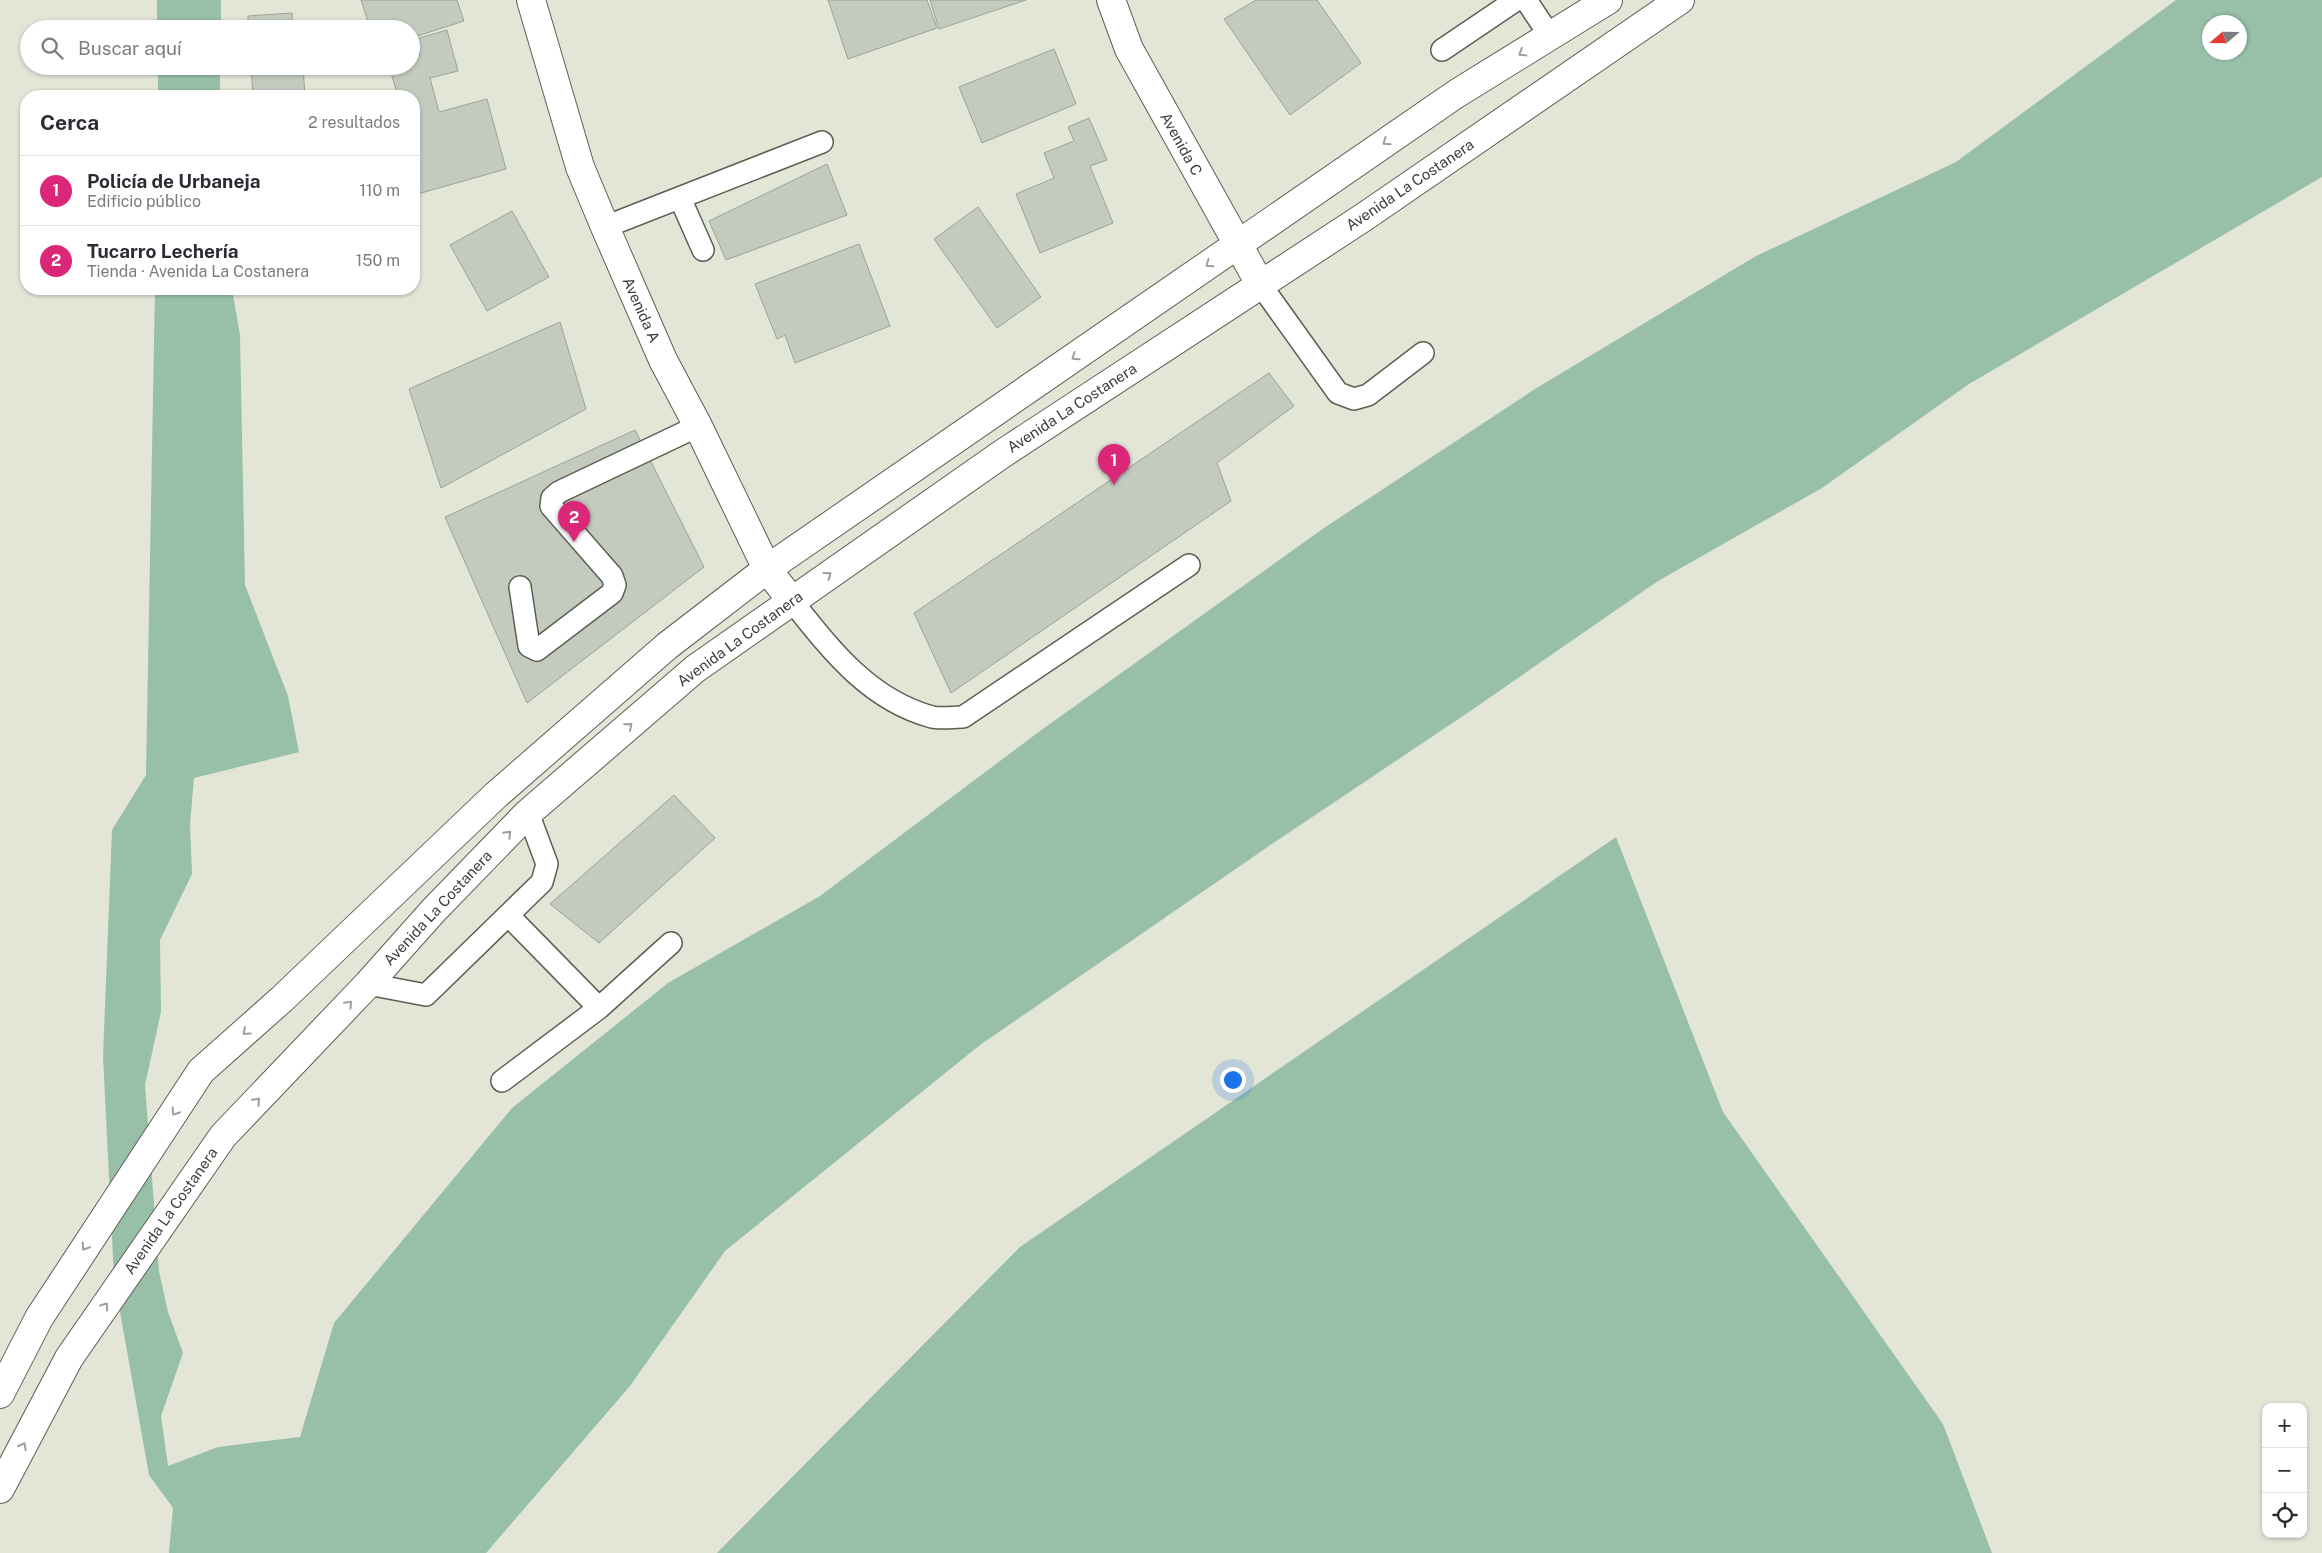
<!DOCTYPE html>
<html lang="es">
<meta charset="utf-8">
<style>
:root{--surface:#fff;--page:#f7f7f7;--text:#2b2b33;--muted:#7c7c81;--line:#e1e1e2;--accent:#db2777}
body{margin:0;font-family:"Public Sans",sans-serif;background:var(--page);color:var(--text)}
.controls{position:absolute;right:15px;bottom:15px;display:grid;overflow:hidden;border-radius:10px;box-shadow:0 1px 4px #0004}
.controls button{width:45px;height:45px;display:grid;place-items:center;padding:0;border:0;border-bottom:1px solid var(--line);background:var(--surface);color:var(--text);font:25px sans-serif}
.compass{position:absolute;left:2202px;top:15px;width:45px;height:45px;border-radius:50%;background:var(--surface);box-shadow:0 1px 4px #0004;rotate:250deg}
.you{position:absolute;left:1232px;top:1079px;width:18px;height:18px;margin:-12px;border:4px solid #fff;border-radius:50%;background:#1a73e8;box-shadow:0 0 0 8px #1a73e833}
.badge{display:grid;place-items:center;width:32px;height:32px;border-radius:50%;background:var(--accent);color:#fff;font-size:16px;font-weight:700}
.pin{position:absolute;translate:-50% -41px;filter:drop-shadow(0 1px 2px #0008)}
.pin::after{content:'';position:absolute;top:26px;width:18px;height:15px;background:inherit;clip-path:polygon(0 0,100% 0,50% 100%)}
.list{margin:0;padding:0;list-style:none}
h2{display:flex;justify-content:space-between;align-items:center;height:65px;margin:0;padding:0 20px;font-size:21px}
h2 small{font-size:16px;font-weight:400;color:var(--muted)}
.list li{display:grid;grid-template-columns:32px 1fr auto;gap:15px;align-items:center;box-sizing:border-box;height:70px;padding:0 20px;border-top:1px solid var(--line)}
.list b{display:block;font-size:19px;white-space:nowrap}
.list p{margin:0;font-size:16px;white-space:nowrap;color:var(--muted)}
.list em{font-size:16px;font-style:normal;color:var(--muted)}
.icon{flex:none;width:28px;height:28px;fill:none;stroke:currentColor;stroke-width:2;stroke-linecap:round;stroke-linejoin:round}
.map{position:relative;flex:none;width:2322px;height:1553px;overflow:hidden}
.search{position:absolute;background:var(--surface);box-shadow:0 1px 4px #0004;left:20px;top:20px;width:400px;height:55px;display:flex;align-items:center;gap:12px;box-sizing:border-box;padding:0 18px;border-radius:28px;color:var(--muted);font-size:19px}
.panel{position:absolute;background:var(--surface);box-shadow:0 1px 4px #0004;left:20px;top:90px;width:400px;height:205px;border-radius:20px}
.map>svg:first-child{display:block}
.water{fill:#98c0a8;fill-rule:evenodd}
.building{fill:#c3cbbf;stroke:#9ba397}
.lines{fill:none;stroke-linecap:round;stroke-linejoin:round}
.service-casing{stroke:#5e5f53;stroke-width:24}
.minor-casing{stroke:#5e5f53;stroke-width:30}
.service{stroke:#fff;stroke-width:21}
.minor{stroke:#fff;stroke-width:28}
.oneway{stroke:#9e9e9c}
.labels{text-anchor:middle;stroke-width:4;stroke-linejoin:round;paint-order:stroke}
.street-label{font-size:15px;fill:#3d3d38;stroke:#fff}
</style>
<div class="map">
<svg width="2322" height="1553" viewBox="0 0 2322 1553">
<rect width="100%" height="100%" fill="#e3e5d7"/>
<path class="water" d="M157,0H221V29H157Z
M2176,0H2322V177L1969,384L1822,488L1658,581L1466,714L1269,846L980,1045L725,1251L630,1386L486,1553H169L173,1508L149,1475L114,1278L103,1057L112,830L146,775L155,289H232L240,335L245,585L288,696L299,752L194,778L190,824L192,874L160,940L161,1012L145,1085L159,1271L168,1312L183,1353L161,1416L168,1466L218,1447L300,1437L334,1323L512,1108L668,983L820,896L1040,731L1324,528L1535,389L1756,256L1956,162ZM2210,22H2240V52H2210Z
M158,66H220V96H158Z
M1616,837L1723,1112L1943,1424L1992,1553H717L1020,1247Z"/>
<path class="building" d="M361,0H457L464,21L411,38V29H397L394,20L370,28Z
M828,0H927L937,28L848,59Z
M930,0H1026L939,29Z
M1256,0H1317L1361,63L1290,115L1224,19Z
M292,13L293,29H248V16Z
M447,30L458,71L430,78L439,112L487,99L506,169L414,195V174L419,173L414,155V96H398L389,66H411V58L420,55L416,39Z
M1054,49L1076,104L982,143L959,87Z
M251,66H303L305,96H253Z
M1089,118L1107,160L1090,166L1113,223L1040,253L1016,194L1054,178L1044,153L1074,141L1068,127Z
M827,164L847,215L726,260L709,221Z
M978,207L1041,297L997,328L934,239Z
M512,211L549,277L487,311L450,245Z
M859,244L890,326L795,363L785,335L777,339L755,284Z
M560,322L586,409L441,488L409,389Z
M1269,373L1294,406L1217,463L1231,501L951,693L914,613Z
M635,430L704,567L527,703L445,517Z
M674,795L715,838L599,943L550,904Z"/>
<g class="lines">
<defs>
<path id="service" d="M1526,0L1550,36
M1442,50L1516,0
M680,198L703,250
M605,227L822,142
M1260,284L1338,393L1354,399L1368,395L1423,353
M520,587L529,646L537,650L612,593L615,585L612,576L551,506L552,498L559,492L698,426
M792,601C831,650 869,700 932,717C941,719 954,717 963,717L1189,565
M509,916L599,1008L671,943
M368,984L426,995L542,882L547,864L528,813
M502,1081L599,1008"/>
<path id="minor" d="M531,0L580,167L605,227L663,360L698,426L767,569L792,601
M1111,0L1129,49L1260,284
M0,1394L39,1318L201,1071L282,999L496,795L667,646L767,569L1456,94L1608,0
M0,1489L69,1358L223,1136L368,984L433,911L528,813L695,669L1002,454L1364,217L1680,0"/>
</defs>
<use href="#service" class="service-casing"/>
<use href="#minor" class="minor-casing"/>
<use href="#service" class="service"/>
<use href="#minor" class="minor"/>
</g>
<defs><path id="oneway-chevron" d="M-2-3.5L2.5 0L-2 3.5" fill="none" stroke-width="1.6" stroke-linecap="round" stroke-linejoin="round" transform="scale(1.25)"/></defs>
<g class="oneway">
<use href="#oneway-chevron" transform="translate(1522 53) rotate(148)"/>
<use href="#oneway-chevron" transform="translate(1386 142) rotate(145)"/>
<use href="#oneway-chevron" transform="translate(1209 264) rotate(145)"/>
<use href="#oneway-chevron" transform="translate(1075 357) rotate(145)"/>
<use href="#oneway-chevron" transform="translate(828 575) rotate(-36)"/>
<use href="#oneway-chevron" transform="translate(629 726) rotate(-41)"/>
<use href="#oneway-chevron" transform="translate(508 834) rotate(-46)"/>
<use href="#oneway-chevron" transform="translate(349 1004) rotate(-46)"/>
<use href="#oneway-chevron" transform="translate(246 1032) rotate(138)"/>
<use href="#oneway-chevron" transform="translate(257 1101) rotate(-47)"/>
<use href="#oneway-chevron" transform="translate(175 1112) rotate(123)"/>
<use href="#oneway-chevron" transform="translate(85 1247) rotate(123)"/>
<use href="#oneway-chevron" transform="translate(105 1306) rotate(-55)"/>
<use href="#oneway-chevron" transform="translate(23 1446) rotate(-62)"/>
</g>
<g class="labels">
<g class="street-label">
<text transform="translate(1181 144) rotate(61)" y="5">Avenida C</text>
<text transform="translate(1410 185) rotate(-34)" y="5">Avenida La Costanera</text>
<text transform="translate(641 310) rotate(66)" y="5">Avenida A</text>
<text transform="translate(1072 408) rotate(-33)" y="5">Avenida La Costanera</text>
<text transform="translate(740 639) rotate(-36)" y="5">Avenida La Costanera</text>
<text transform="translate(438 908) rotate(-47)" y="5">Avenida La Costanera</text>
<text transform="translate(171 1211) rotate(-55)" y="5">Avenida La Costanera</text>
</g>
</g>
</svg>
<div class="controls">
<button>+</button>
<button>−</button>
<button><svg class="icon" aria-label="locate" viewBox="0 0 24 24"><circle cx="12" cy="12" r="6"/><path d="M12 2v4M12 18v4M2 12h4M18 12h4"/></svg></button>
</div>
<svg class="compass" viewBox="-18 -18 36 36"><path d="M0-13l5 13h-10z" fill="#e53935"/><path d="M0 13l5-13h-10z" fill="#7c7c81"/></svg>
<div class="you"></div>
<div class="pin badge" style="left:1114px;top:485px">1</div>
<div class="pin badge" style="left:574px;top:542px">2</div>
<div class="search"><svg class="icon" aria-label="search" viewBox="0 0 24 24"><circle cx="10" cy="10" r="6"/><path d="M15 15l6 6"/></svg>Buscar aquí</div>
<section class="panel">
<h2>Cerca<small>2 resultados</small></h2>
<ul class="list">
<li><span class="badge">1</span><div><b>Policía de Urbaneja</b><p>Edificio público</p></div><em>110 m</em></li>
<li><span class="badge">2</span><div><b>Tucarro Lechería</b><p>Tienda · Avenida La Costanera</p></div><em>150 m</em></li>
</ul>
</section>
</div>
